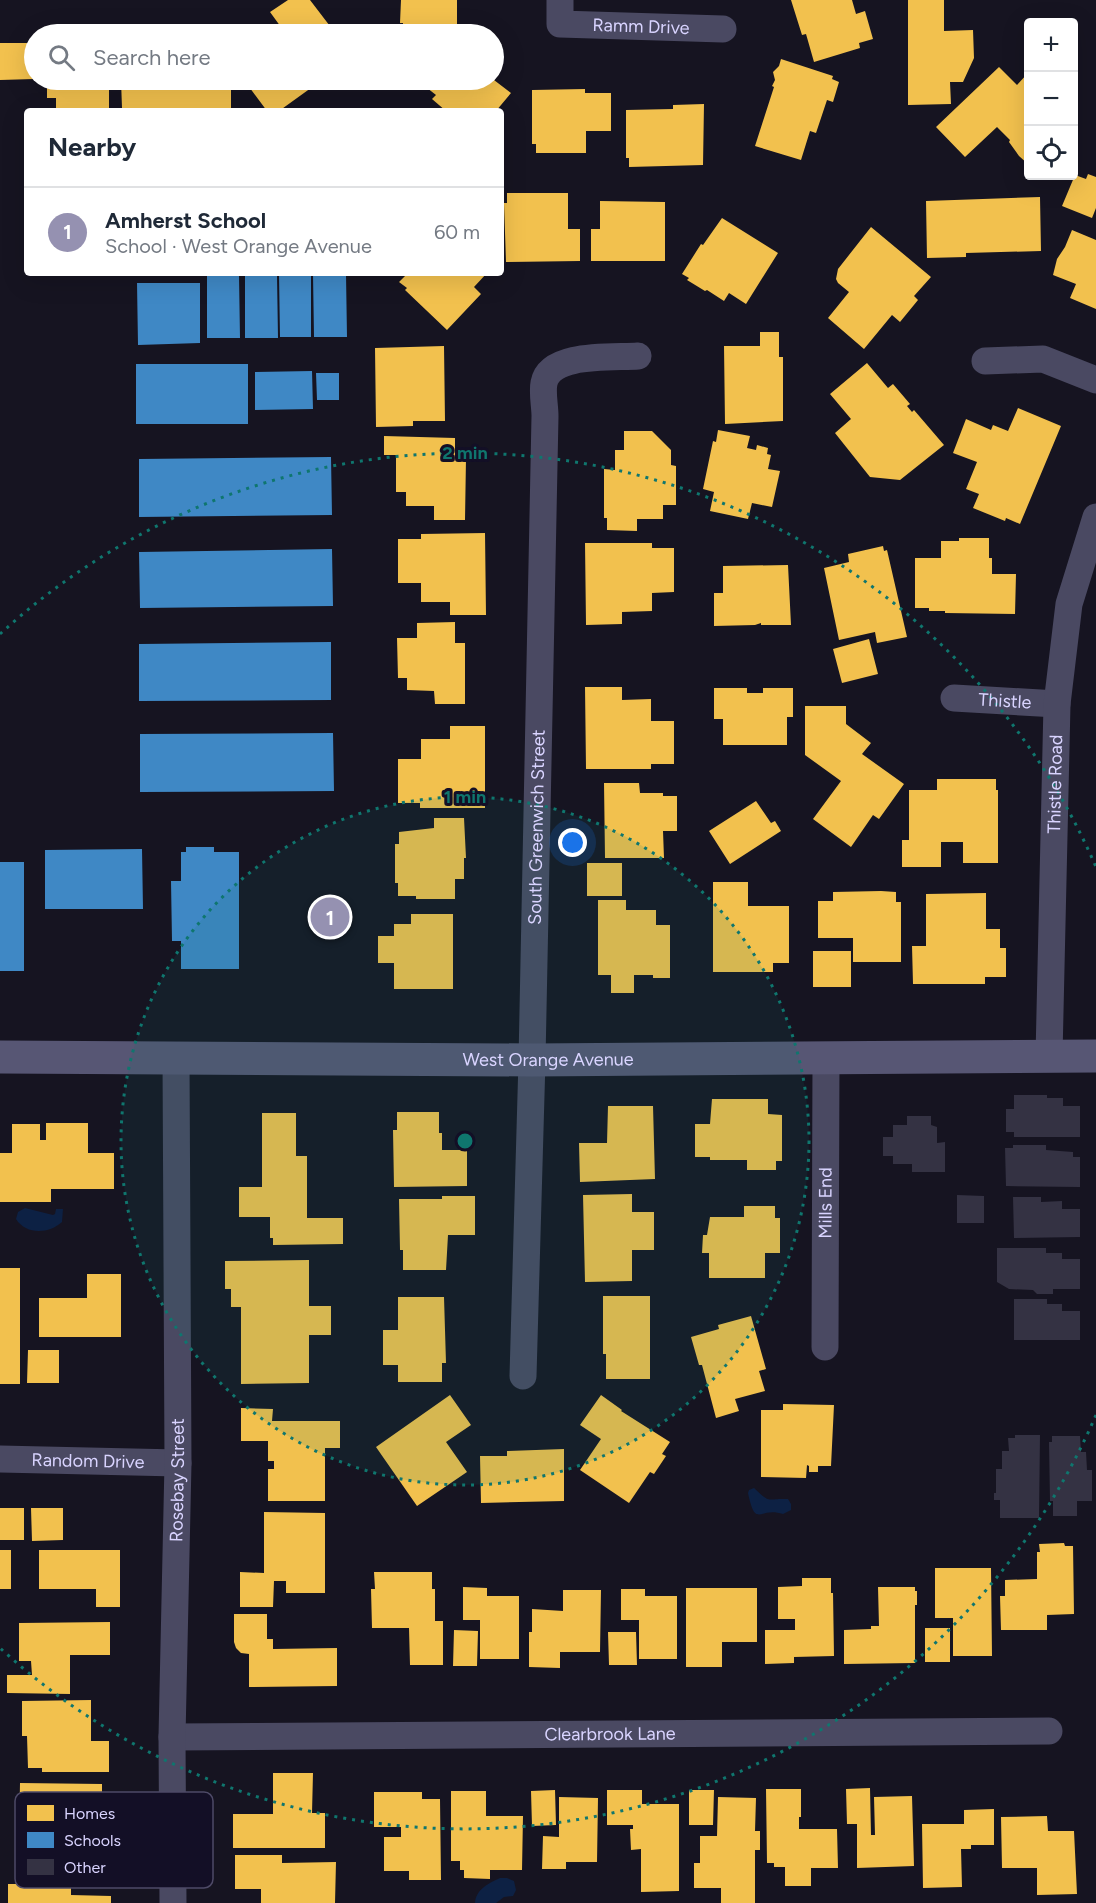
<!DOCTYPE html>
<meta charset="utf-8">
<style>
:root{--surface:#fff;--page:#f6f6f7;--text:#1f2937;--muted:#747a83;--line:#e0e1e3;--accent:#9591b1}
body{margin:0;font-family:Figtree,sans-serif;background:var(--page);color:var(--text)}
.controls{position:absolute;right:18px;top:18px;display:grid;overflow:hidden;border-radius:6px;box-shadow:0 6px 24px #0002}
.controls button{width:54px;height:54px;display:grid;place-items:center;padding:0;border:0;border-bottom:2px solid var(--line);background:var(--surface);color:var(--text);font:30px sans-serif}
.you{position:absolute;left:573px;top:843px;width:21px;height:21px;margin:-15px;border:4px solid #fff;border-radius:50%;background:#1a73e8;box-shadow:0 0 0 9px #1a73e833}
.badge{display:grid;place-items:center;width:39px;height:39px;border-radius:50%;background:var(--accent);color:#fff;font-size:20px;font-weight:700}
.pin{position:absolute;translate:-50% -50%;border:3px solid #fff;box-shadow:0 2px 6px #0006}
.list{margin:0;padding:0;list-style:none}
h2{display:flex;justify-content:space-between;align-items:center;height:78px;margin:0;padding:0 24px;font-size:26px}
h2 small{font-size:20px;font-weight:400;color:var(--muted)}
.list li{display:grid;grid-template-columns:39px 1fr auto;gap:18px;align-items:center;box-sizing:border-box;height:90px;padding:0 24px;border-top:2px solid var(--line)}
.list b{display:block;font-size:22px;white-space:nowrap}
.list p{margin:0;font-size:20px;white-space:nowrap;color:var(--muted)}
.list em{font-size:20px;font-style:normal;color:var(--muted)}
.icon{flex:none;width:33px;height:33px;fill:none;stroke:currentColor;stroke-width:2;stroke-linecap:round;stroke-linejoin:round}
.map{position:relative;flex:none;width:1096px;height:1903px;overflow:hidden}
.search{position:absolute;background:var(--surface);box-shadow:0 6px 24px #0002;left:24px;top:24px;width:480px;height:66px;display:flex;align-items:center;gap:15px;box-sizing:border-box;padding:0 21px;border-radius:33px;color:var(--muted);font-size:22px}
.panel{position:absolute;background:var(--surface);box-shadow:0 6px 24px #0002;left:24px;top:108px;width:480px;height:168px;border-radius:6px}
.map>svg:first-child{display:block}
.water{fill:#0d2144}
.homes{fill:#f2c14e}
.schools{fill:#3f88c5}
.building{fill:#343243}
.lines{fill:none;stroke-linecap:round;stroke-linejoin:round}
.street{stroke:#4a4962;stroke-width:27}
.secondary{stroke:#575674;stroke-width:33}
.ring{fill:none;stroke:#0f766e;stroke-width:3;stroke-dasharray:3 6}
.labels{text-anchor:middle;stroke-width:6;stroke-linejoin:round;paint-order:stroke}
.street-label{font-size:18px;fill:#d9d4ff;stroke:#130f26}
.key{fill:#130f26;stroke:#4e4a67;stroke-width:1.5}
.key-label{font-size:16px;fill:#d9d4ff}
.centre{fill:#0f766e;stroke:#130f26;stroke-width:3}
.ring-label{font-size:18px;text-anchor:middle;font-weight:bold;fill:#0f766e;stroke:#130f26;stroke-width:6;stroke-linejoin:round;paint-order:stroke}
</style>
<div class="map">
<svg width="1096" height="1903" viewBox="0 0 1096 1903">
<rect width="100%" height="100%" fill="#161421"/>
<path class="water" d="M25,1208L53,1215L55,1214L56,1209H63L62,1222C49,1234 26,1235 16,1219L18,1212Z
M754,1488C772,1505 765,1498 788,1499L791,1504V1510L783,1514C759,1506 756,1530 748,1493L749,1490Z
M500,1878H507L514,1881L516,1890L513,1896L504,1897L496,1903H475C476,1889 489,1883 500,1878Z"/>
<path class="homes" d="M288,0H310L336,34H286L270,12Z
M401,0H457V25L425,24V33H403V23H400Z
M791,0H852L856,14L865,11L873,39L859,43L860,48L814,62L806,34L802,35Z
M908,0H944V31L973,30L974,58L963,82H950L951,104L908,105Z
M0,43H27V46H34V79L0,80Z
M781,59L833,76L832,79L839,82L833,102L827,100L816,133L810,131L801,160L755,146L774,87L772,86L775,80L773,72L779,66Z
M999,67L1017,85L1028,73V164L1019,156L1009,142L1010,140L997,127L965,157L936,127Z
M47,80H112V88H109V111H56V98H47Z
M121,80H231V108H122Z
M244,80H322L279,111H267Z
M417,80H494L511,93L496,111H446L432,99L436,95Z
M585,89V93H611V131H586V153H536V144H532V90Z
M704,104L703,165L629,167V158H626V110L673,109V105Z
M1088,174L1096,177V208L1092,218L1062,206L1075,175L1086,179Z
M507,193H568V229H580V261L506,262L504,203H507Z
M1040,197L1041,251L966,253V257L927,258L926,201Z
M600,201L665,202V261H591V229H600Z
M722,218L778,253L746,304L729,293L724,301L707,290L705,291L687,280L689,278L682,274L701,244L703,245Z
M871,227L931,277L914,296L918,300L900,322L892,315L864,349L828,318L849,292L838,283L836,279L838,269Z
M1072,230L1096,240V309L1070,298L1076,284L1053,275L1057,259L1065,247Z
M408,273H487L474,287L481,294L447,330L405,290L407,288L399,282Z
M760,332H779V357H783V421L725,424L724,346H760Z
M444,346L445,421H413V426L376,427L375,348Z
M867,363L888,388L893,384L910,404L907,406L912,412L914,410L944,445L900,480L870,477L835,433L851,419L830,394Z
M1018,408L1061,426L1020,524L1006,518L1005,521L973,508L979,494L966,489L977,462L953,453L966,419L991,430L993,425L1008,431Z
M718,430L750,436L747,448L756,450L757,445L768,448L767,454L771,455L768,469L780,471L772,507L752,503L748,519L710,511L714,492L703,489L713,441L716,442Z
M624,431H652L671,450V465L676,466V505H663V519H637V531L607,530V518H604V469L615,470V450H624Z
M384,436L455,438V458H466L465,520H434V506H406V492H396V455H384Z
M485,533L486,615H450V602H421V583H398V539H421V534Z
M959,538H989V558H992V574H1016L1015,614L945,613V611H929V608H915V558H941V541H959Z
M585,543H652V548H674V592L652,593V611L622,612V624L586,625Z
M883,546L884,551L887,550L907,637L877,643L875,632L839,640L824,568L849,562L848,554Z
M788,565L791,625H761V623L755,625L714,626V593H723V566Z
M455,622V643H465V704H435L434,691L407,690V678H398L397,638H417V623Z
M869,639L878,674L842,683L833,649Z
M585,687H622V700L651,699V721H674V764H651V769H586Z
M714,688H747V693H763V688H793V717H787V745H723V719H714Z
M805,706H846V724L871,743L862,754L904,784L879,819L873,815L851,847L813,819L841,781L805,755Z
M450,726H485V808H420V803H398V759H421V739H450Z
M937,779H996V790H998V863H963V842H941V867H902V840H909V790H937Z
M604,783H639L640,793H663V796H677V831H663L664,858H605Z
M756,801L771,823L775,821L781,831L730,864L709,831Z
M434,818H464L466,858H464V879H455V899H416V896H398V883H395V844H399V832L434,828Z
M587,863H622V896H587Z
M713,882H748V906H789V963H773V972H713Z
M881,891L896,892V902H901V962H853V938H818V901H833V892Z
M986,893V929H1000V948H1006V977H985V984H913L912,946H926V894Z
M598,900H626V910H656V925H670V978H653V975H634V993H611V975H598Z
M411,914H453V989H394V963H378V936H394V924H411Z
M813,951H851V987H813Z
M712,1099H768V1114L782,1115V1161H776V1170H747V1160H710V1157H695V1124H710Z
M608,1106H653L655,1179L580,1182L579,1143H607Z
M397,1112H439V1133H442V1150H467V1186L394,1187L393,1130H397Z
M262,1113H296V1156H307V1218H343V1244L273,1245V1238H270V1217H239V1187H262Z
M46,1123H88V1153H114V1189H51V1202H0V1153H12V1124H40V1140H46Z
M632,1194V1212H654V1250H632V1281L585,1282L583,1195Z
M442,1196H475V1235H448L446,1270H403V1250H400L399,1199H442Z
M744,1206H775V1218H780V1253H765V1278H709V1253H702L703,1235H707L710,1217H744Z
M309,1260V1306H331V1335H309V1383L241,1384V1307H231V1289H225V1261Z
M0,1268H20V1384H0Z
M87,1274H121V1337H39V1298H87Z
M603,1296H650V1379H606V1354H603Z
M398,1297H444L446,1363H442V1382H398V1365H383V1330H398Z
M751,1316L766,1369L759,1371L765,1391L735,1399L739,1411L716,1418L702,1365H699L691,1337L719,1329L718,1325Z
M28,1350H59V1383H27Z
M450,1395L471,1425L446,1442L467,1472L417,1506L376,1447Z
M601,1395L622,1410L621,1411L670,1442L662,1454L666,1456L654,1474L650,1472L629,1503L580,1470L601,1439L580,1425Z
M783,1404L834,1405L831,1466H818V1472H809V1466L807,1465L806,1478L761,1477V1410H783Z
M241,1408L273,1409L272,1421H340V1448H325V1501H268V1469H274V1461H268V1441H241Z
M564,1449V1501L481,1503L480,1456H507V1451Z
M0,1508H24V1540H0Z
M31,1508H63V1540L32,1541Z
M264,1512L325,1513V1593H286V1581H274L273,1607H240V1572L264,1573Z
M1064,1543L1065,1546H1073L1074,1614L1047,1615V1630H1001L1000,1596H1005V1580L1037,1579V1552H1040L1039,1544Z
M0,1550H11V1589H0Z
M39,1550H120V1607H96V1589H39Z
M935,1568H991L992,1656H953V1618H935Z
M374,1572H432V1589H435V1621H443V1665H410L409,1628H372L371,1589H375Z
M802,1578H831V1593H833L834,1656L794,1657V1663L765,1664V1630H795V1619H778V1587L802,1586Z
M463,1587L487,1588V1596H519V1659H480V1620H463Z
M878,1587H915V1591H917V1605H915V1663L844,1664V1630L871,1629V1626H879Z
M686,1588H757V1642H722V1667H686Z
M621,1589H645V1596H677V1659H639V1620H621Z
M563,1590H601L600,1652H560V1668L529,1667V1632H532V1609L563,1611Z
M234,1614H267V1639H273V1649L337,1648V1686L249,1687V1654L241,1653L236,1648L234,1642Z
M110,1622V1655H70V1694L7,1693V1675H32L31,1661H19V1623Z
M925,1628H950V1662H925Z
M454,1630L478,1631L477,1666H453Z
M608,1632H636L637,1665H609Z
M91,1700V1741H109V1772H42V1768H28L27,1736H22V1701Z
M273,1773H313L312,1813H325V1848H233V1814H273Z
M20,1783L102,1784V1821H92V1825H109V1849L32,1850V1839H19Z
M870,1788L871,1835H875L874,1797L912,1796L914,1866L857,1868V1824H847L846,1789Z
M766,1789H801V1817H799V1829H837L838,1868H811V1886H785V1867H774V1863H767Z
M555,1790L556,1825L532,1826L531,1791Z
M607,1790H642V1804H679V1891L641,1892V1849L631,1850L630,1829H633V1825H607Z
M689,1790H714L713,1825H689Z
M451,1791H486V1816H523L522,1870H490V1879L464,1878V1870H460V1861H451Z
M374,1792H422V1799H440L441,1880H409V1871H384V1837H401V1827H374Z
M559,1797L598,1798L597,1862H566V1869H542L543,1836L559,1837Z
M718,1797L756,1798L755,1831H760V1850H755V1903H721V1888H694V1863H700V1836H717Z
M994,1809V1845H971V1849H961L962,1887L923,1888L922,1824H964V1810Z
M1047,1816L1048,1831H1074L1077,1894L1037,1895V1868H1002L1001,1817Z
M235,1855H282V1863L336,1862L335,1903H261V1889H235Z
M33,1857H71V1895L111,1896V1903H8V1884H33Z"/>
<path class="schools" d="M279,274H311V337H280Z
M313,274H346L347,337H314Z
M207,275H239L240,338H207Z
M245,275H277L278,338H245Z
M137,283H200V343L138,345Z
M136,364H248V424H136Z
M312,371L313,409L255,410V372Z
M316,373H339V400H317Z
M331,457L332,515L139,517V459Z
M332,549L333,606L140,608L139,552Z
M331,642V700L139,701V644Z
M333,733L334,791L140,792V734Z
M186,847H214V852H239V969H181V941H172L171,881H181V852H186Z
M142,849L143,909H45V850Z
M0,862H24V971H0Z"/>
<path class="building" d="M1014,1095H1047V1098H1063V1106H1080V1137H1014V1132H1006V1109H1014Z
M907,1116H931V1125L937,1127V1143L945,1142V1172H912V1164H893V1156H883V1137H893V1125H907Z
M1013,1145H1046V1150L1073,1152V1157H1080V1187L1006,1186L1005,1148H1013Z
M957,1195L984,1196V1223H957Z
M1013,1197H1041V1202L1062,1201V1209H1080V1237L1014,1238Z
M997,1248H1046V1253H1062V1259H1080V1289H1053V1294H1037L1033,1290L1009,1289L997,1282Z
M1014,1299H1047V1304H1062V1311H1080V1340H1014Z
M1015,1435H1040L1039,1518H1000V1500H994V1493H996V1469H1002V1451H1009L1008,1438H1015Z
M1052,1436H1080L1081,1452H1086L1087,1470H1092V1501H1077V1516H1053V1501H1050L1049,1442H1052Z"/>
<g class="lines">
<g class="street">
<path id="s1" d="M560,0V24L723,29"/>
<path d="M985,361L1043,359L1096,380"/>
<path id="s2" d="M954,698L1057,704"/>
<path id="s3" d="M1049,1056L1057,704L1069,604L1096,517"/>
<path id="s4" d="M825,1347L826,1059"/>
<path id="s5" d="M523,1376L532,1060L545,416C545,406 542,393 544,383C550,352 614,358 638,356"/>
<path id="s6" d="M0,1459L178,1463"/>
<path id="s7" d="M172,1737L1049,1731"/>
<path id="s8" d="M173,1903L172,1737L178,1463L176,1057"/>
</g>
<path class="secondary" id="s9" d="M0,1057L532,1060L1096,1056"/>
</g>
<circle cx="465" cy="1141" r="344" fill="#0f766e" fill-opacity=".12"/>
<g class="ring">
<circle cx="465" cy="1141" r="344"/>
<path d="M1096 1415A688 688 0 0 1 0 1648M0 634A688 688 0 0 1 1096 867"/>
</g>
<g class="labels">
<g class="street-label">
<text dy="6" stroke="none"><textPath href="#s1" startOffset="105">Ramm Drive</textPath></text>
<text dy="6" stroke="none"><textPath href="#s2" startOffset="51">Thistle</textPath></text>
<text dy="6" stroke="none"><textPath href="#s3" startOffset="272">Thistle Road</textPath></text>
<text dy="6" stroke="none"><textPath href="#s5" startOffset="549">South Greenwich Street</textPath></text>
<text dy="6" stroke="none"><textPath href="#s9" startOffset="548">West Orange Avenue</textPath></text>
<text dy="6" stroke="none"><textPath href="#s4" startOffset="144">Mills End</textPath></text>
<text dy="6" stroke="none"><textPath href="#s6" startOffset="88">Random Drive</textPath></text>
<text dy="6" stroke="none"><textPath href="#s8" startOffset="423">Rosebay Street</textPath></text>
<text dy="6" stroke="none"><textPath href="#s7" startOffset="438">Clearbrook Lane</textPath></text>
</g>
</g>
<rect x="15" y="1792" width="198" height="96" rx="9" class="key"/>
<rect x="27" y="1805" width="27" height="16" fill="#f2c14e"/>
<rect x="27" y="1832" width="27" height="16" fill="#3f88c5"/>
<rect x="27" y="1859" width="27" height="16" fill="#343243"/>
<g class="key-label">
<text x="64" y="1819">Homes</text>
<text x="64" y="1846">Schools</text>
<text x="64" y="1873">Other</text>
</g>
<circle cx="465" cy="1141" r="9" class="centre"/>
<g class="ring-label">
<text x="465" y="459">2 min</text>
<text x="465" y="803">1 min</text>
</g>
</svg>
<div class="controls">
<button>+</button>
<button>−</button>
<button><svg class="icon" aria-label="locate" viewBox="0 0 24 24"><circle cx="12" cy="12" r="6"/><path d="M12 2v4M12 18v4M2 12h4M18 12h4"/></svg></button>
</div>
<div class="you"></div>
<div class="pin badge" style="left:330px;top:917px">1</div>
<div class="search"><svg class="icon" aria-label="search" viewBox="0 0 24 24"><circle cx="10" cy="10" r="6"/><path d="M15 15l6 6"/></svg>Search here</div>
<section class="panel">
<h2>Nearby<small></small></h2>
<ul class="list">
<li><span class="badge">1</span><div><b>Amherst School</b><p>School · West Orange Avenue</p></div><em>60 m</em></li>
</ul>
</section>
</div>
